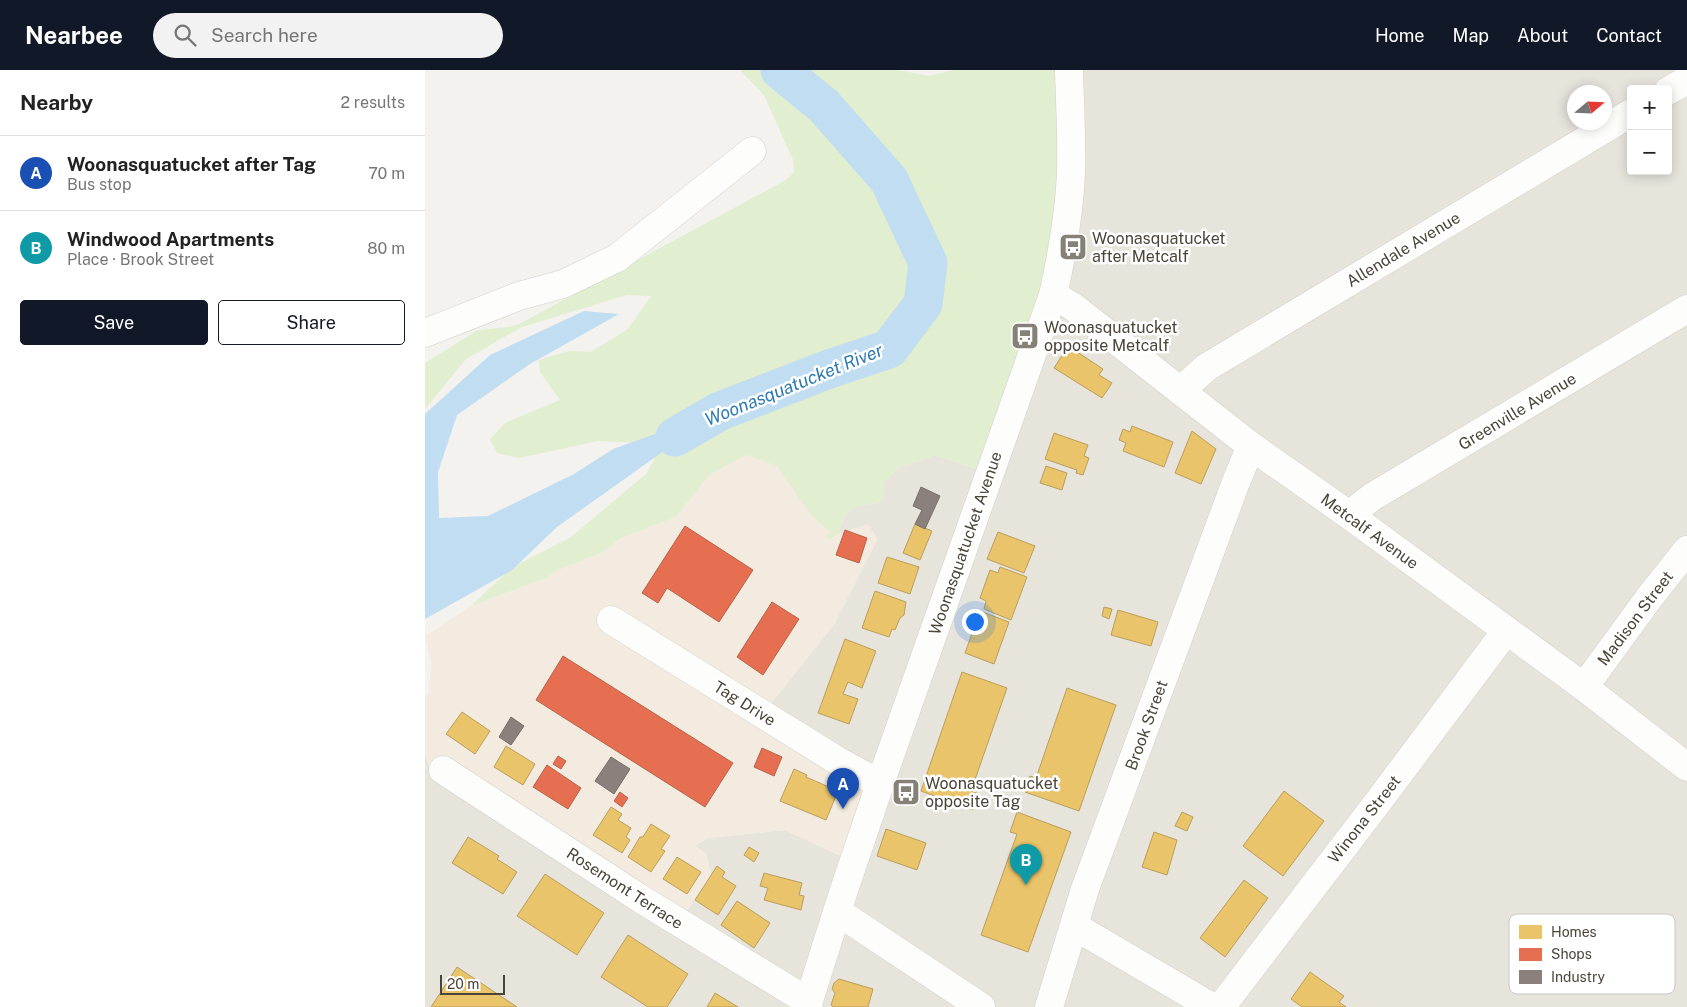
<!DOCTYPE html>
<meta charset="utf-8">
<style>
:root{--surface:#fff;--page:#f2f2f2;--text:#222;--muted:#767676;--line:#e0e0e0;--accent:#111827}
body{margin:0;font-family:"Public Sans",sans-serif;background:var(--page);color:var(--text)}
.controls{position:absolute;right:15px;top:15px;display:grid;overflow:hidden;border-radius:5px;box-shadow:0 2px 12px #0003}
.controls button{width:45px;height:45px;display:grid;place-items:center;padding:0;border:0;border-bottom:1px solid var(--line);background:var(--surface);color:var(--text);font:25px sans-serif}
.compass{position:absolute;left:1142px;top:15px;width:45px;height:45px;border-radius:50%;background:var(--surface);box-shadow:0 2px 12px #0003;rotate:71deg}
.scale{position:absolute;left:15px;bottom:12px;width:65px;box-sizing:border-box;padding-left:5px;border:2px solid #4b4439;border-top:0;font-size:14px;line-height:18px;white-space:nowrap;color:#4b4439;-webkit-text-stroke:4px #fff;paint-order:stroke}
.you{position:absolute;left:549px;top:551px;width:18px;height:18px;margin:-12px;border:4px solid #fff;border-radius:50%;background:#1a73e8;box-shadow:0 0 0 8px #1a73e833}
.badge{display:grid;place-items:center;width:32px;height:32px;border-radius:50%;background:var(--accent);color:#fff;font-size:16px;font-weight:700}
.pin{position:absolute;translate:-50% -41px;filter:drop-shadow(0 1px 2px #0008)}
.pin::after{content:'';position:absolute;top:26px;width:18px;height:15px;background:inherit;clip-path:polygon(0 0,100% 0,50% 100%)}
.list{margin:0;padding:0;list-style:none}
h2{display:flex;justify-content:space-between;align-items:center;height:65px;margin:0;padding:0 20px;font-size:21px}
h2 small{font-size:16px;font-weight:400;color:var(--muted)}
.list li{display:grid;grid-template-columns:32px 1fr auto;gap:15px;align-items:center;box-sizing:border-box;height:75px;padding:0 20px;border-top:1px solid var(--line)}
.list b{display:block;font-size:19px;white-space:nowrap}
.list p{margin:0;font-size:16px;white-space:nowrap;color:var(--muted)}
.list em{font-size:16px;font-style:normal;color:var(--muted)}
.actions{display:flex;gap:10px;padding:15px 20px}
.actions a{flex:1;padding:11px 0;border:1px solid var(--accent);border-radius:5px;text-align:center;font-size:18px;color:var(--accent)}
.actions .main{background:var(--accent);color:#fff}
.icon{flex:none;width:28px;height:28px;fill:none;stroke:currentColor;stroke-width:2;stroke-linecap:round;stroke-linejoin:round}
.map{position:relative;flex:none;width:1262px;height:937px;overflow:hidden}
header{display:flex;align-items:center;gap:30px;box-sizing:border-box;height:70px;padding:0 25px;background:var(--accent);color:#fff}
header strong{font-size:24px}
nav{display:flex;gap:28px;margin-inline-start:auto;font-size:18px}
.search{width:350px;height:45px;background:var(--page);display:flex;align-items:center;gap:12px;box-sizing:border-box;padding:0 18px;border-radius:28px;color:var(--muted);font-size:19px}
main{display:flex}
aside{flex:1;background:var(--surface)}
.map>svg:first-child{display:block}
.residential{fill:#e7e4dc;fill-rule:evenodd}
.commercial{fill:#f3ebdf}
.green{fill:#e1eecf}
.water{fill:#c0ddf1}
.homes{fill:#e9c46a;stroke:#ba9e5b}
.shops{fill:#e76f51;stroke:#b8624a}
.industry{fill:#8a817c;stroke:#776f68}
.lines{fill:none;stroke-linecap:round;stroke-linejoin:round}
.river{stroke:#c0ddf1;stroke-width:39}
.minor-casing{stroke:#d2d0cb;stroke-width:29}
.minor{stroke:#fdfdfc;stroke-width:28}
.labels{text-anchor:middle;stroke-width:5;stroke-linejoin:round;paint-order:stroke}
.poi-label{font-size:16px;fill:#4b4439;stroke:#fff;text-anchor:start}
.street-label{font-size:16px;fill:#4b4439;stroke:#fff}
.water-label{font-size:18px;font-style:italic;fill:#2e7ab2;stroke:#fff}
.key{fill:#fff;stroke:#c9c7c4;stroke-width:1}
.key-label{font-size:14px;fill:#4b4439}
</style>
<header>
<strong>Nearbee</strong>
<div class="search"><svg class="icon" aria-label="search" viewBox="0 0 24 24"><circle cx="10" cy="10" r="6"/><path d="M15 15l6 6"/></svg>Search here</div>
<nav><a>Home</a><a>Map</a><a>About</a><a>Contact</a></nav>
</header>
<main>
<aside>
<h2>Nearby<small>2 results</small></h2>
<ul class="list">
<li><span class="badge" style="background:#1a4fb4">A</span><div><b>Woonasquatucket after Tag</b><p>Bus stop</p></div><em>70 m</em></li>
<li><span class="badge" style="background:#0f9aa8">B</span><div><b>Windwood Apartments</b><p>Place · Brook Street</p></div><em>80 m</em></li>
</ul>
<div class="actions"><a class="main">Save</a><a>Share</a></div>
</aside>
<div class="map">
<svg width="1262" height="937" viewBox="0 0 1262 937">
<rect width="100%" height="100%" fill="#f4f2ee"/>
<path class="residential" d="M643,0H1262V937H0V684L6,700L270,776L283,768L360,760L420,788L340,641L410,553L443,455L413,464L419,447L428,437L457,432L459,412L475,397L510,385L560,402ZM1206,19H1243V101H1206ZM1150,22H1180V52H1150Z"/>
<path class="commercial" d="M321,385L352,396L385,444L405,462V470L413,464L443,454L453,469L410,553L340,641L450,715L420,788L360,760L283,768L270,776L281,783L287,806L251,856L6,700L0,684V626L4,623L6,594L0,566L47,535L121,508L133,500L176,483L196,468L251,447L284,405Z"/>
<path class="green" d="M315,0H472L505,6L528,0H642L644,43L620,233L560,402L510,385L475,397L459,412L457,432L428,437L419,447L413,464L405,470L401,466L405,462L385,444L352,396L321,385L284,405L251,447L196,468L176,483L133,500L121,508L47,535L86,498L146,467L221,404L229,390L217,373L173,371L94,388L72,383L65,369L80,353L135,330L115,302L114,290L144,281L166,282L203,259L226,226L202,225L97,257L41,289L0,339V293L53,260L84,257L96,253L361,110L369,102L368,90L339,25Z"/>
<path class="water" d="M159,241L194,244L105,294L32,345L13,402L14,448L63,446L149,404L188,379L295,341L132,457L87,500L0,549V344L65,285Z"/>
<path class="homes" d="M643,276L678,299L674,305L687,313L677,328L629,298Z
M707,356L748,372L739,397L698,381L701,373L694,370L698,359L705,362Z
M767,361L791,379L776,414L750,403Z
M629,363L663,375L659,386L664,388L658,405L651,403L652,400L620,389Z
M621,396L642,403L637,420L615,413Z
M490,454L507,461L495,490L478,483Z
M573,462L610,476L599,503L562,489Z
M462,487L494,497L485,524L453,513Z
M575,497L602,507L586,550L559,539L561,531L555,528L565,500L573,503Z
M450,521L481,532L479,545L475,548L470,560L467,559L464,567L437,558Z
M679,537L687,539L684,549L677,546Z
M693,540L733,552L726,576L686,565Z
M555,541L584,552L569,594L540,583Z
M420,569L451,581L437,618L423,612L418,624L433,629L424,654L393,643Z
M537,602L582,618L546,721L554,724L548,740L496,721Z
M642,618L691,635L654,741L600,722L605,706L611,708Z
M37,642L65,661L50,684L21,664Z
M81,676L110,694L98,715L69,697Z
M369,699L382,705L381,707L413,721L401,750L355,731Z
M859,721L899,751L858,806L818,776Z
M186,737L197,744L193,750L206,758L201,767L205,770L197,783L168,765Z
M592,742L646,762L603,882L556,865L592,764L585,762Z
M757,742L768,747L762,761L750,756Z
M226,754L245,766L236,779L240,781L226,802L203,787L215,767H218Z
M461,759L501,773L492,800L452,786Z
M729,762L752,770L742,805L717,797Z
M43,767L74,786L72,789L92,802L78,824L27,793Z
M324,777L334,783L329,792L319,785Z
M252,787L276,802L262,824L238,809Z
M292,796L300,802L297,807L311,816L293,845L270,830Z
M339,803L377,813L374,825L379,826L376,840L339,830L343,818L335,816Z
M120,804L179,843L152,885L92,846Z
M819,810L843,828L800,887L775,868Z
M312,831L345,853L329,878L296,855Z
M203,865L263,904L242,937H223L176,907Z
M32,897L92,937H6Z
M885,902L919,926L914,932L921,937H877L866,929Z
M414,909L448,919L443,937H408L406,935L410,923L407,919L409,913Z
M290,923L313,937H282Z"/>
<path class="shops" d="M260,456L328,500L294,552L242,518L233,533L217,523Z
M420,460L442,468L434,493L411,485Z
M347,532L374,549L338,605L312,587Z
M138,586L308,693L280,737L111,630Z
M337,678L357,687L349,706L329,697Z
M133,686L141,691L136,699L128,694Z
M122,695L156,718L143,739L108,717Z
M195,722L203,728L197,737L189,731Z"/>
<path class="industry" d="M496,417L515,426L500,459L490,454L497,440L488,436Z
M86,647L99,656L86,675L74,667Z
M186,687L205,699L189,724L170,711Z"/>
<g class="lines">
<path class="river" d="M250,367L295,341L404,299L464,279L498,234L503,193L464,110L399,36L355,0"/>
<defs>
<path id="minor" d="M1243,21L1262,10
M628,225L647,236L826,376L924,445L1159,617L1262,697
M0,263L94,226L138,214L192,188L327,81
M755,321L782,297L1206,43
M924,445L947,427L1262,239
M186,550L413,691L455,714
M1159,617L1224,528L1262,480
M18,700L216,829L384,932
M413,842L556,937
M649,856L787,937
M382,937L418,823L455,714L628,225C637,185 644,144 646,104C647,69 645,34 644,0
M624,937L660,819L811,412L826,376
M796,937L956,728L1081,561"/>
</defs>
<use href="#minor" class="minor-casing"/>
<use href="#minor" class="minor"/>
</g>
<defs>
<symbol id="bus-square" viewBox="-11 -11 22 22"><rect x="-9" y="-9" width="18" height="18" rx="4" fill="#868178" stroke="#fff"/><path d="M-5-6H5V4H4V6H2V4H-2V6H-4V4H-5ZM-3.5-4V0h7V-4ZM-3.5 1.2v1.5H-2V1.2ZM2 1.2v1.5H3.5V1.2Z" fill="#fff"/></symbol>
</defs>
<g fill-rule="evenodd">
<use href="#bus-square" x="632" y="161" width="32" height="32"/>
<use href="#bus-square" x="584" y="250" width="32" height="32"/>
<use href="#bus-square" x="465" y="706" width="32" height="32"/>
</g>
<g class="labels">
<g class="poi-label">
<text x="667" y="174">Woonasquatucket<tspan x="667" dy="18">after Metcalf</tspan></text>
<text x="619" y="263">Woonasquatucket<tspan x="619" dy="18">opposite Metcalf</tspan></text>
<text x="500" y="719">Woonasquatucket<tspan x="500" dy="18">opposite Tag</tspan></text>
</g>
<g class="street-label">
<text transform="translate(978 179) rotate(-31)" y="6">Allendale Avenue</text>
<text transform="translate(1092 341) rotate(-31)" y="6">Greenville Avenue</text>
<text transform="translate(945 461) rotate(36)" y="6">Metcalf Avenue</text>
<text transform="translate(540 473) rotate(-71)" y="6">Woonasquatucket Avenue</text>
<text transform="translate(1210 548) rotate(-53)" y="6">Madison Street</text>
<text transform="translate(320 633) rotate(32)" y="6">Tag Drive</text>
<text transform="translate(721 655) rotate(-70)" y="6">Brook Street</text>
<text transform="translate(939 749) rotate(-52)" y="6">Winona Street</text>
<text transform="translate(200 818) rotate(33)" y="6">Rosemont Terrace</text>
</g>
<g class="water-label">
<text transform="translate(369 315) rotate(-22)" y="6">Woonasquatucket River</text>
</g>
</g>
<rect x="1084" y="844" width="166" height="80" rx="8" class="key"/>
<rect x="1094" y="855" width="23" height="14" fill="#e9c46a"/>
<rect x="1094" y="878" width="23" height="13" fill="#e76f51"/>
<rect x="1094" y="900" width="23" height="14" fill="#8a817c"/>
<g class="key-label">
<text x="1126" y="867">Homes</text>
<text x="1126" y="889">Shops</text>
<text x="1126" y="912">Industry</text>
</g>
</svg>
<div class="controls">
<button>+</button>
<button>−</button>
</div>
<svg class="compass" viewBox="-18 -18 36 36"><path d="M0-13l5 13h-10z" fill="#e53935"/><path d="M0 13l5-13h-10z" fill="#767676"/></svg>
<div class="scale">20 m</div>
<div class="you"></div>
<div class="pin badge" style="left:418px;top:739px;background:#1a4fb4">A</div>
<div class="pin badge" style="left:601px;top:815px;background:#0f9aa8">B</div>
</div>
</main>
